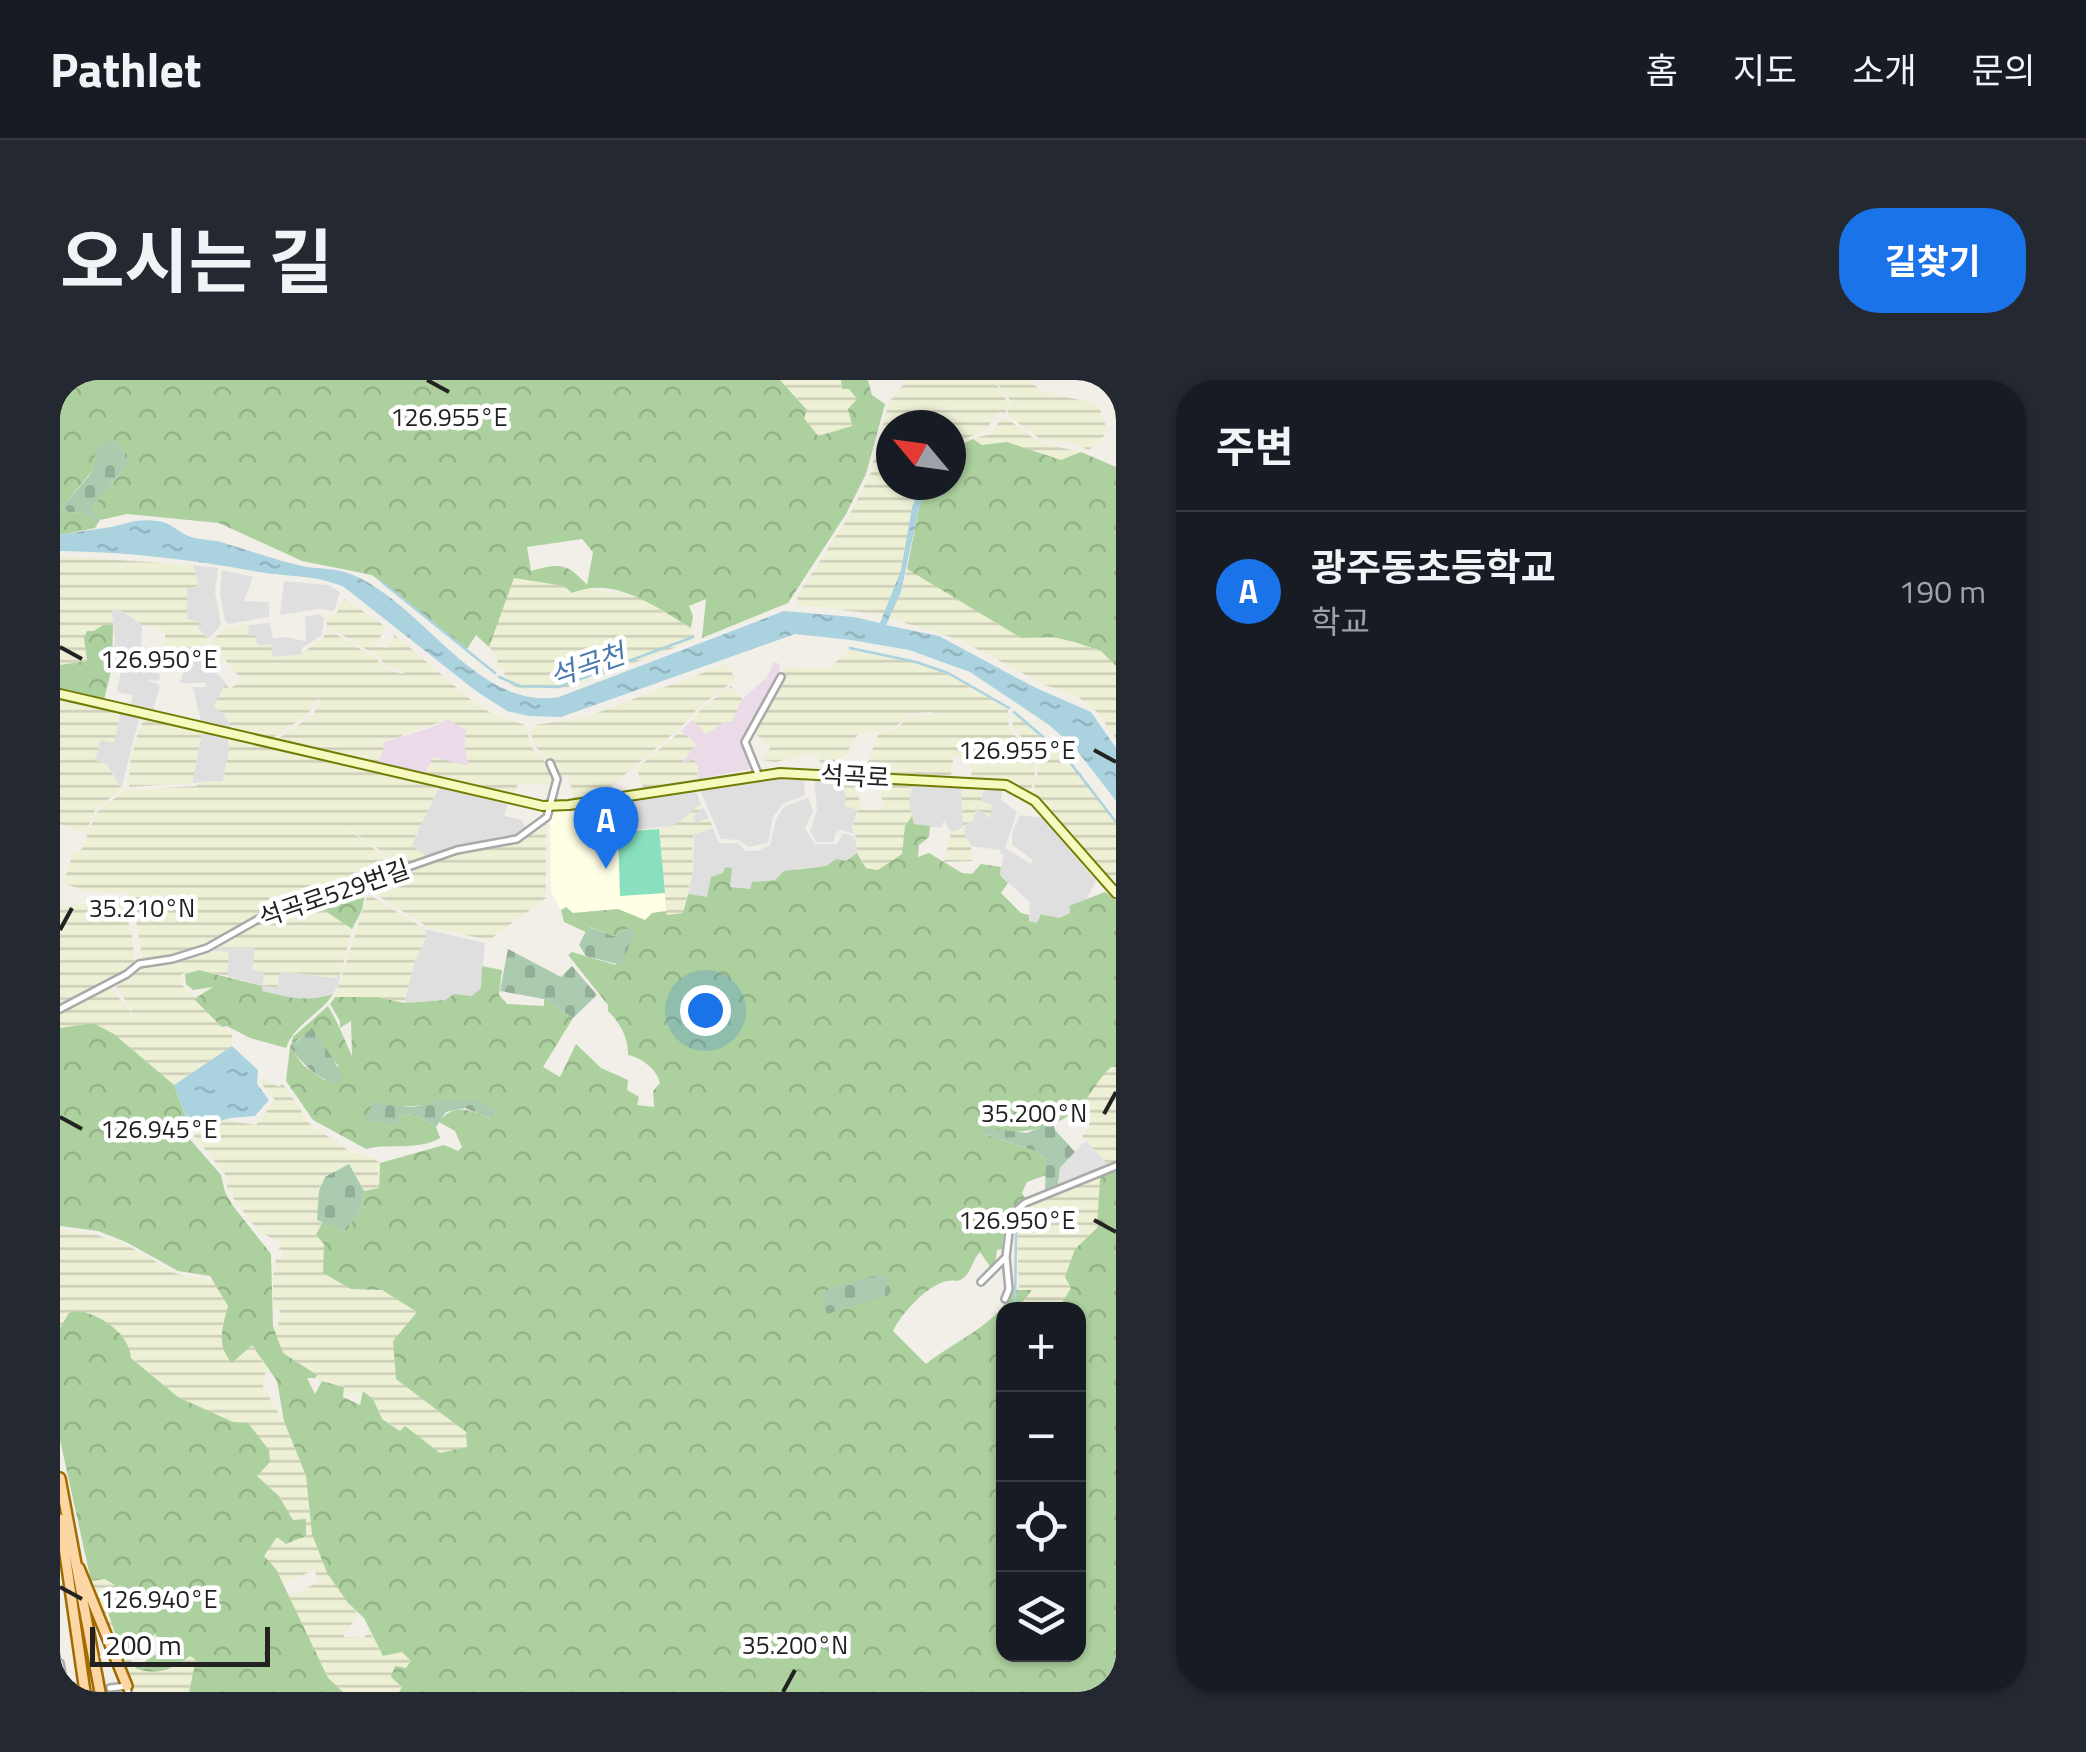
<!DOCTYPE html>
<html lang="ko">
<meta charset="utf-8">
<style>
:root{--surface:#171b24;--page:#242831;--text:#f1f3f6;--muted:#9ea1a6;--line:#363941;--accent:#1a73e8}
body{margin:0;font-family:"Titillium Web","Noto Sans KR",sans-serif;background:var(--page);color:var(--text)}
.controls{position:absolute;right:30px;bottom:30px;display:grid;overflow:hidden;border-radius:20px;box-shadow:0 2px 8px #0004}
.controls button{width:90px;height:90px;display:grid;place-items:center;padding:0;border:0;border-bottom:2px solid var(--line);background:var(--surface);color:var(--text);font:50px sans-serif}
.compass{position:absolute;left:816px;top:30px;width:90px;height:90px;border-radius:50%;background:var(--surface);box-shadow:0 2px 8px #0004;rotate:299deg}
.scale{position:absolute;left:30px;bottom:25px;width:180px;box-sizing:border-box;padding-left:10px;border:5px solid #222;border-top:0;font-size:28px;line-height:35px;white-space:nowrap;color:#222;-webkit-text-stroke:8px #fff;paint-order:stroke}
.you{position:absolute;left:645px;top:630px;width:35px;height:35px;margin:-25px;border:8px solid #fff;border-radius:50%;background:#1a73e8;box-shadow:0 0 0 15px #1a73e833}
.badge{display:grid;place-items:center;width:65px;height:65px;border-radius:50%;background:var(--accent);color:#fff;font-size:32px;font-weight:700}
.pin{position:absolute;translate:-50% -82px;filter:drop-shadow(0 2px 5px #0008)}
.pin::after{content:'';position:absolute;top:52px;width:35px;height:30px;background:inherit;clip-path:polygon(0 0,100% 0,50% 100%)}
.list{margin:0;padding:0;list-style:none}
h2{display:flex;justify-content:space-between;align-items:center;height:130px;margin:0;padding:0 40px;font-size:42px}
h2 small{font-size:32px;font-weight:400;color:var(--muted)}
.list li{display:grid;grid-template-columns:65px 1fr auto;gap:30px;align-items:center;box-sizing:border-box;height:160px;padding:0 40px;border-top:2px solid var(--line)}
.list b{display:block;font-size:38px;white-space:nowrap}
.list p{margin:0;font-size:32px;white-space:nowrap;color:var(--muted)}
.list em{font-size:32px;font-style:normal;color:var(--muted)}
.icon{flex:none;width:55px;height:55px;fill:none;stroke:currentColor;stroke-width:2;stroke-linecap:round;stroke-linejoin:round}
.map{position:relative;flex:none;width:1056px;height:1312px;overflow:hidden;border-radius:40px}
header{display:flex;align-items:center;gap:60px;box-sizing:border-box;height:140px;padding:0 50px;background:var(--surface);border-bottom:2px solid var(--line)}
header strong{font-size:48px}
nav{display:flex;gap:55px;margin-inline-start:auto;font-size:35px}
.intro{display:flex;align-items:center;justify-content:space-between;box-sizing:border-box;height:240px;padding:0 60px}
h1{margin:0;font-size:70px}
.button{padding:25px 45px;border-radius:40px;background:var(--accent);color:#fff;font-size:35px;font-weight:700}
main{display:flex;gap:60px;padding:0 60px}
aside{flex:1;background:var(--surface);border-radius:40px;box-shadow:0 2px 8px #0004}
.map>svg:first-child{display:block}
.residential{fill:#e0dfdf}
.industrial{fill:#ebdbe8}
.education{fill:#ffffe5}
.farmland{fill:url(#farmland-rules)}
.forest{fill:url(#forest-crowns);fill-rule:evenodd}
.cemetery{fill:url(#cemetery-stones)}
.pitch{fill:#88e0be}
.parking{fill:#e2e2e2}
.water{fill:url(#water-ripples)}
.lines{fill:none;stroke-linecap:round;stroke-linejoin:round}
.stream{stroke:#aad3df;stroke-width:2.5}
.street-tunnel{stroke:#c8c6c1;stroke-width:5;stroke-dasharray:5 2.5;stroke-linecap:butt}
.street-casing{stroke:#a9a9a9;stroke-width:10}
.secondary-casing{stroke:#707d05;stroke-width:12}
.primary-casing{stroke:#a06b00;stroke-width:14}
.street{stroke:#fff;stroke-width:5}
.secondary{stroke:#f7fabf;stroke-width:8}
.primary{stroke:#fcd6a4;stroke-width:9}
.ticks{fill:none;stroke:#222;stroke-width:4}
.labels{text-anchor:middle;stroke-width:9;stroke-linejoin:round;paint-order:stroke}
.street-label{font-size:25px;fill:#222;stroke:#fff}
.water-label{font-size:28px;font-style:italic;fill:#4a7aab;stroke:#fff}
.ticks-label{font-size:25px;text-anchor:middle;fill:#222;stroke:#fff;stroke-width:9;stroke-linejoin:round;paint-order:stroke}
</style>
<header>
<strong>Pathlet</strong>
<nav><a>홈</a><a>지도</a><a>소개</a><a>문의</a></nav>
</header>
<div class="intro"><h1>오시는 길</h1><a class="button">길찾기</a></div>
<main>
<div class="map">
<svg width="1056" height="1312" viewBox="0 0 1056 1312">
<defs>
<pattern id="farmland-rules" width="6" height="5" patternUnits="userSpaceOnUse" patternTransform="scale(2.5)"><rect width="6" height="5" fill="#eef0d5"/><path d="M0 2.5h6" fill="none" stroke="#ccceb7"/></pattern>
<pattern id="forest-crowns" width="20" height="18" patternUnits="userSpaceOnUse" patternTransform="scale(2.5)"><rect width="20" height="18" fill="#add19e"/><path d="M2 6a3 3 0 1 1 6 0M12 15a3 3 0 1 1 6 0" fill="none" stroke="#95b388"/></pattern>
<pattern id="cemetery-stones" width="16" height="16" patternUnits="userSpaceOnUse" patternTransform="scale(2.5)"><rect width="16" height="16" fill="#aacbaf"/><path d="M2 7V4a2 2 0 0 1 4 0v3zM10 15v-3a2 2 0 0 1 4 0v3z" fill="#92ae96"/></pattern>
<pattern id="water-ripples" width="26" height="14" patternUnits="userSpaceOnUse" patternTransform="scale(2.5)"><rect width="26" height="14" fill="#aad3df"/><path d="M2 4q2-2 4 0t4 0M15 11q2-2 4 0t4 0" fill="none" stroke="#92b5bf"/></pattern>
</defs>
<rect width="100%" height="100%" fill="#f2efe9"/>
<path class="residential" d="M133,185L158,188L155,212L161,245L149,258L127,239V209L138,204Z
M162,190L193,197L184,221L209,222V237L168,244L165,240L160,214Z
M224,201L268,205L280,212L274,231L259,229L220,235Z
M59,229L82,245L81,272L86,283L101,296L98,301L87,300L100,305L93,331L71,325L73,315L57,312L61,291L52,287L55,259L51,230Z
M259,234L264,238L262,255L242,268L241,275L213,277L189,256L188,245L210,243L213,259L224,257L246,261L245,237Z
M141,272L166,304L155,325L170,342V349L141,342L133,307H147L145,303H120L123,293Z
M60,334L79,339L61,409L52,392L35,380L40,359L54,362Z
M142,352L168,358L169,371L163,401L132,403Z
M722,397L744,398L745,415L723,424L713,437L708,463L688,467L679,460L661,459L640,410Z
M754,399L780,401L786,416L798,429L792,448L795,454L780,450L775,454L774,462H756L750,451L757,430Z
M852,406L901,407L903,448L891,452L884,441L881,448L854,444L849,423Z
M379,407L448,425L444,436L463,440V445L468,448L455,458L395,468L367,477L351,466Z
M924,408L942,409L941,420L957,432L945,468L971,484L973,480L952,465V453L960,435L982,438L1036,501L1026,520L1009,526L1010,533L999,538L982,534L977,543L969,541L970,522L940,495L944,474H940V470L911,466L904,453L906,444L919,430L929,437L921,422Z
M635,409L641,424L636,430L643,427L649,438L636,443L632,438L635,431L614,446L555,452L551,449L550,424Z
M748,418L753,431L745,449L755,464H777L783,453L795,457L797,473L786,481L776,479L766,486L740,488L715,500L692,502L690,509L670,508L663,493L647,518L628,514L633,491L634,454L653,448L659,463H678L686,471H697L710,465L716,439L725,426Z
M365,549L425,563L421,608L412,616L394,614L385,620L344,623L354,583L366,558Z
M157,562L196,568L205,592L203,606L216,608L220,591L275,598L281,593L278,606L273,614L256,620L223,618L202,611V606L167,596L168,572L145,570Z"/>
<path class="industrial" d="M714,282L720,284L719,301L684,360L685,371L695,388L638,399V386L621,384L636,364L621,351L632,340L646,354L668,340L671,343L679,322L707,297Z
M388,339L406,350L405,369L409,387H370L365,394L317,383L324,369L322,363L370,348Z"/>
<path class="education" d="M550,424L551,449L555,452L599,449L606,531L592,533L585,541L558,529L513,533L506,527L501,530L491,512L490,432Z"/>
<path class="farmland" d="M720,0H781L782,9H789L797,19L789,38L792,47L758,56L744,38L747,29Z
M847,0H933L944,14L948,27L945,34L940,32L934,36L927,49L891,65V45H831V105H862L852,127L841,190L824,235L738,225L737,216L789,136L810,95L829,22Z
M935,0H967L984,12L1038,24L1048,52L1029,70L1012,63L982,60L947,35L950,20Z
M946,38L980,63L1021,72L1001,80L947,62L921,65L913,59L930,54L940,41Z
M0,176L133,185L138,205L127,209V239L140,242L138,251L149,258L130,279L117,269L102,291L89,282L105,262V253L94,246L82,245L59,229L52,230L53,245H43L24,258L27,281L0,285Z
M847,189L961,258L993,257L1041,271L1056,286V359L1038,333L1017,316L985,305L900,260L829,238L841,212Z
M453,198L575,215L631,248L636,260L509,307L467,310L450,305L444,297L445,291L437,285L438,277L429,267Z
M285,219L326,247L316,264L326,268L335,255L416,324L433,334L465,345L472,368L492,389V405L458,403L455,414L365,394L373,377L409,386L405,369L406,350L388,339L322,363L324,369L317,383L216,360L253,335L260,321L258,319L247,335L211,359L170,349V342L154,325L166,304L170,309L182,300L150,262L167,247L188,245L189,256H196L197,266L211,264L213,277L240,275L263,258L267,249L317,279L323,288L343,294L344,291L325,285L319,277L267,246V236L276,234Z
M789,270L856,283L887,294L948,329L949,349L961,362L976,387L971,412L944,400L911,397L912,385L894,375L891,396L800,391L803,384L808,382L819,352L835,350L850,336L873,335V332L849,334L834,348L798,354L783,379L771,389L764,390L756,373L715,382L702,380L711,367L692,351L721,302L724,287L768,289Z
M666,284L676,299L640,326L622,346L541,415L514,419L508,395L498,396L495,388L475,366L470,349L475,345L526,337Z
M671,306L682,319L671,344L667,340L646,354L632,340L642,328Z
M0,320L60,334L54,363L40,360L35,380L47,385L61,409L35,430L26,453L0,444Z
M954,333L1020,392L1056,443V506L973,413L979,386L964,360L952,347Z
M84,340L142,352L132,403L69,407L70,382L79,349Z
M621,351L636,364L622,383L635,379L638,399L583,408L577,388Z
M168,358L379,407L351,465L367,477L334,489L324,473L283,445L322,475L331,490L253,518L215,527L146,566L112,577L83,582L73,523L67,513L25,511L3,503L13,474L22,469L36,433L65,410L137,406L138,402L163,401L169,371Z
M780,401L812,403L797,409L802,430H824L819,404L852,406L849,423L852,436L845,446L843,474L818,490L807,488L797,473L795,450L792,448L798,430L785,426L786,416Z
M901,407L924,408L921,421L932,425L930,438L919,430L915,432L913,441L906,444L904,453L911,466L912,481L884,482L891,452L903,448Z
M641,424L643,427L632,438L636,443L649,438L653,448L634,454L632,462L633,490L623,533L607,536L599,449L614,446Z
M486,440V518L429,560L368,547L315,514L317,500L397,473L457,461Z
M308,514L365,549L366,558L354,583L344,623L317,617H275Z
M60,519L71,550L75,585L66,593L0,626V527Z
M252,522L292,549L281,593L275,598L220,591L217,608L202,606L205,592L192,590L195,568L157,567V562L216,530Z
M145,570L169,572L167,596L139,590L121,594L122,605L172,655V666L114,705L54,654L33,643L0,648V631L48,605L71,632L72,630L56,607L70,599L80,585Z
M1051,687H1056V783L1049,786L1022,756L1030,747L1014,730L1023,723L1035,701Z
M202,698L219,707L222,703L250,744L289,771L311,777L320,783L317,799L320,809L304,811L289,784L256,855L264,864L263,892L291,909L322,910L358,933L336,999L406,1052L407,1067L380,1074L345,1047L340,1051L322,1038L313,1019L302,1012V1015L294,1013L283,1017L284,1006L255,998L256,994L223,973L213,946L218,949L220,929H213V897L216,879H222L223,871L219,869L220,862L199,852L168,811L165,794L134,756L138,748L170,738L175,742L196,745L215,720L200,702Z
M1040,797L1037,848L1015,869L1011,908L998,929H961L965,908L959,909L957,853L964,828Z
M0,849L37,855L65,864L117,894L153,901L168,926L161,955L192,965L206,987L203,1007L224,1041L246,1096L252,1154L288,1223L298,1234L283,1257L304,1258L309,1250L323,1276L343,1272L351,1282L339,1312H283L268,1298L229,1216L259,1202L254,1190L223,1204L216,1189L203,1176L217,1157L245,1139L233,1141L219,1116L197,1096L201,1090L187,1043L173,1042L118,1017L71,977L56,949L28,932L0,948Z
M45,1198L55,1205L61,1271L69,1274L75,1288L85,1292L112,1290L129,1276L137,1280L129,1312H72L31,1201Z"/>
<path class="forest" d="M0,0H720L747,30L744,38L758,56L792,46L788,29L797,19L789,9H782L781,0H808L812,15L825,24L806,94L786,134L728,223L642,258L646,219L629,226L633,236L631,248C596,227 554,195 512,213L504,206L454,198L429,267L416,255L407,269L312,195L242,181L159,143L67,134L40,140L29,131L67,85L34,75L39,79L29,95L3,125L8,132L26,133L38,143L35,148L0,155ZM522,159L533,172L527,205C507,183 500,183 471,191L467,167Z
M913,59L922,65L947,62L1001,80L1021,72L1056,87V286L1041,271L1014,262L993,257L961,258L847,189L859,128L868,105H891V70Z
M43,245H53L52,287L44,320L0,309V285L27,281L24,258L27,251H34Z
M852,436L854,444L870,446L869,457L859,465L858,477L869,473L902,493L912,494L921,484L941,487L940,495L948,503L941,513L961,533L969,535V541L977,543L981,534L999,538L1010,533L1009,526L1045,512L1056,520V687H1051C1037,700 1033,712 1021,725C996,752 956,753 922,753L978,772L986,780V795L967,802L962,813L966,819C946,833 944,846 942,869L937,870L935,884L931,888L920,872C912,880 911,894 902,899C895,903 895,899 887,901C867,905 841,934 833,951L866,984C894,961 938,945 953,910H972L960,925L961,929H944V1274H1018V929H998L1011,908L1005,897L1015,869L1037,848L1040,797L1056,790V1312H339L342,1307L331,1297L335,1286L346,1288L351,1281L342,1272L323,1276L304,1238L288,1223L267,1193L252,1154L246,1096L224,1041L217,1001L192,965L172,983C156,965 162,949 168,926L150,896L118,891L66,862L38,851L0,846V648L33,643L54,654L114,705L128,743L132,745L129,758L161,795L165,812L173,826L211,874L213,946L223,973L257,995L255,998H247L255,1014L262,1001L284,1007L283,1017L300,1025L303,1011L313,1019L322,1039L340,1051L345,1046L380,1073L407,1067L406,1052L336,999L333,961L357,932L322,910L291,909L263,893L264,864L256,855L263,841L285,851L301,828L304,811L319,808L320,783L384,765L398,771L402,767L395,751L379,742C394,722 411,730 431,739L437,730L377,720L365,725L313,729L305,739L339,744L337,736L355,734L376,747L380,758C359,771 328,763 306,769L253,740L226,701L230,667L243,685L264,700L279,686L266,673L252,649L235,662H232L233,657L268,626C278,642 284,659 292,676L291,641L280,648V641L270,624L275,617H317L344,623L385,620L394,614L412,616L421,608L422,586L442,590L439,615L447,624L484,626V619L513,638L483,687L500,697L516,664L541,688L568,700L567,710L579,717L577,725L594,727L593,711L600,703C597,689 580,677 568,675C568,657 561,644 548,631V625L508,575L512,572L556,585L570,548L554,556L529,547L526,552L504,542L501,530L506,527L513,533L558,529L585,540L592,533L606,531L607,535L623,533L628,514L647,517L651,497L663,493L665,487L672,488L670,507L690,509L692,502L715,500L724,491L766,486L776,479L786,481L797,473L806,488L818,490L842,474L845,446Z
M307,503L302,530L292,549L252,522Z
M139,590L202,606V611C227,617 247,623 273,614C260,635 235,643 226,668L190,658L167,646L162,647L134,619L153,607L133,610L126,604L125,594Z
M17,931C39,933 70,954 71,978L118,1017L173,1042L188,1043L209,1070L210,1082L197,1096L219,1116L233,1140L246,1139V1156L226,1164L217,1157L204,1176L216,1189L268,1298L283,1312H129L136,1280L130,1276C114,1289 95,1297 75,1288L104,1269L95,1254L69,1274L61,1271L48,1232L57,1219L55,1205L45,1199L31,1201L0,1060V948L9,933Z"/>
<path class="cemetery" d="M54,60L67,75V85L30,130L40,140L38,143L25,133L8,132L3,125L29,96L38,79L34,74L42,64Z
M528,547L554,556L570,548L576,551L561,585L526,576L519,565Z
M448,569L501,597L512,586L537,615L513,638L484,619L440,611Z
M252,648C262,663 278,683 283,700L276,704C256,698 242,683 230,667L232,662H236Z
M377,720H418L437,730L432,739L405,728L386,732L376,747L355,734L338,736L339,745L304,740L315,721C337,728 355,730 377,720Z
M993,741L995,750L1015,772L1000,788L998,806L985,811L986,780L978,772L922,753L925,748L967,753Z
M289,784L304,811L301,828L286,851L257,840L259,811L265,797Z
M817,895H824L831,911L827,916L767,934L761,915L771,908Z"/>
<path class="pitch" d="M599,449L605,513L560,516L558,452Z"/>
<path class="parking" d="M1026,760L1049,786L998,806L1000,788Z"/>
<path class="water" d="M862,105H868L859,128L841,212L826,245L879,256L974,307L1031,332L1056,368V421L1015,368L989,345L910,292L849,270L791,260L735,254L501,337L469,336L447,331L416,311L284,207C255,194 225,197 193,191C130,179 65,172 0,171V155C15,152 30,150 45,148C66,145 73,138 97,141C111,142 119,153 131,157C141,160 152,160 161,162C188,170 215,180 242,186C257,189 274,188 288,193C362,220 415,331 499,317L724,231L794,237L820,243L841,190L852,127Z
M172,666L198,690L197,704L209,720L195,736L170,738L138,748L128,743L114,705Z"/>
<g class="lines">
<path class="stream" d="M322,202L435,293
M790,268L856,282L888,293L949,328
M439,297L460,306L499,307L633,257
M954,332L1005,376L1056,442
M955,929L956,854L962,828"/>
<path class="street-tunnel" d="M17,1309L50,1308"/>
<defs>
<path id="street" d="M698,394L685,362L721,297
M0,629L67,594L79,584L112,579L147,568L216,529L253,520L397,470L457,459L487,437L497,399L490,383
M921,902L946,877
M945,919L949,909L946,877L951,835L965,823L1056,786
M0,1283L5,1312L17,1309
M50,1308L67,1306L68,1312"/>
<path id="secondary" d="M0,314L483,426L509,425L720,393L946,405L975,421L1056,513"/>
<path id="primary" d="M0,1098L40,1312
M0,1139L25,1312
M19,1188L67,1306
M5,1312H6"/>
</defs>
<use href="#street" class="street-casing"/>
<use href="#secondary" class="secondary-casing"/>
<use href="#primary" class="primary-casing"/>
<use href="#street" class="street"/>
<use href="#secondary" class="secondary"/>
<use href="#primary" class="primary"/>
</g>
<path class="ticks" d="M367,0L389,12M0,267L22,279M1034,370L1056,382M0,550L12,528M1044,734L1056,712M0,737L22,749M1034,840L1056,852M0,1207L22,1219M723,1312L735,1290"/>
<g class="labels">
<g class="street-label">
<text transform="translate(795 396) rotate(3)" y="9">석곡로</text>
<text transform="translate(274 513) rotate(-19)" y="9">석곡로529번길</text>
</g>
<g class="water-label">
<text transform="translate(527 285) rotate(-19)" y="10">석곡천</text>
</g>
</g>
<g class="ticks-label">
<text x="389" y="46">126.955°E</text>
<text x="99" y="288">126.950°E</text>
<text x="957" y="379">126.955°E</text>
<text x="82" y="537">35.210°N</text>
<text x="974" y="742">35.200°N</text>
<text x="99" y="758">126.945°E</text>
<text x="957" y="849">126.950°E</text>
<text x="99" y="1228">126.940°E</text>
<text x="735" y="1274">35.200°N</text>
</g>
</svg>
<div class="controls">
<button>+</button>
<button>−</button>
<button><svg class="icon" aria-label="locate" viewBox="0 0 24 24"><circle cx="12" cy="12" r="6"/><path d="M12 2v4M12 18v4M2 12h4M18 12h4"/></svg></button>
<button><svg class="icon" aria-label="layers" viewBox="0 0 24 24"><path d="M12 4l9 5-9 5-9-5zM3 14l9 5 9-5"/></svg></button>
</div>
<svg class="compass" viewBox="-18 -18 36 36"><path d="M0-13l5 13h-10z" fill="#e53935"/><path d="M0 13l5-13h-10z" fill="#9ea1a6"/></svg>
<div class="scale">200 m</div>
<div class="you"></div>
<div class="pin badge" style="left:546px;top:489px">A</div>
</div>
<aside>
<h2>주변<small></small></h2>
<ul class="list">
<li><span class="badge">A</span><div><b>광주동초등학교</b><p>학교</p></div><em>190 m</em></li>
</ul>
</aside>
</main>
